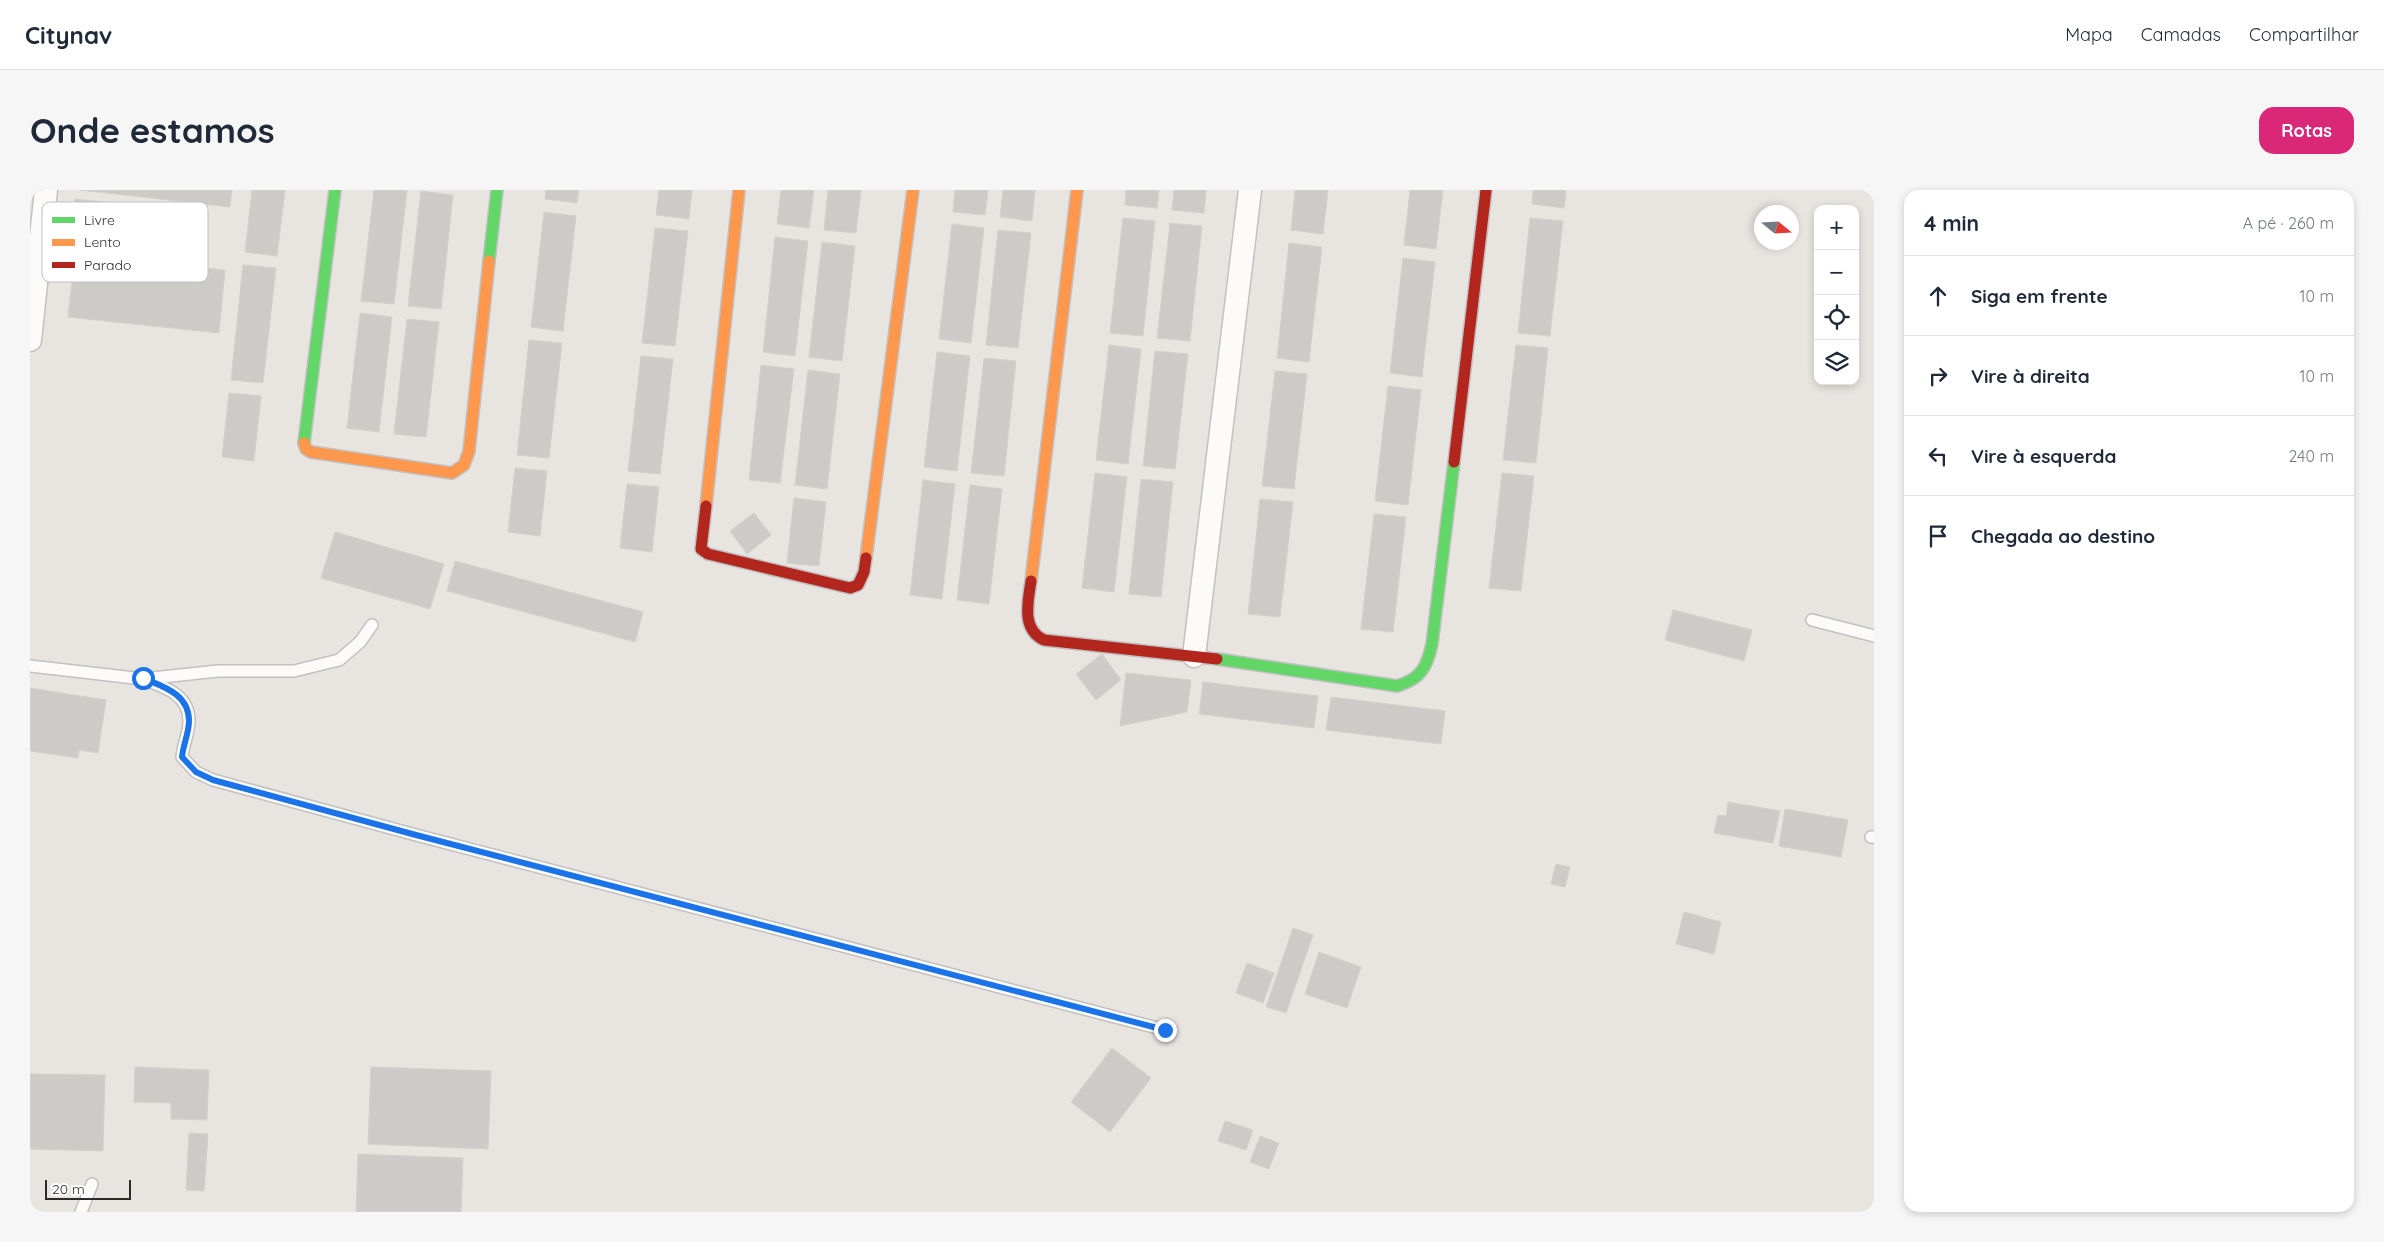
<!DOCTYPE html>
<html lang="pt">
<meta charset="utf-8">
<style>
:root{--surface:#fff;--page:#f6f6f7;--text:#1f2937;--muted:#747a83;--line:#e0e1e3;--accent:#db2777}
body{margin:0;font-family:Quicksand,sans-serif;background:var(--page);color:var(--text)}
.controls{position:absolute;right:15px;top:15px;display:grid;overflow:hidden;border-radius:10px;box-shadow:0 2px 8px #0003}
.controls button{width:45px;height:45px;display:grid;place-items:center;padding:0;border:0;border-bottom:1px solid var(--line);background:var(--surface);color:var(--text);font:25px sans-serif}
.compass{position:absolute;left:1724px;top:15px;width:45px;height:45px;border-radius:50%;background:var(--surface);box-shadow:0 2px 8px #0003;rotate:108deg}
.scale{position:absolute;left:15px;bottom:12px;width:86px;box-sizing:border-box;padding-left:5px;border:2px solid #2a2a2a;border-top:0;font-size:14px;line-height:18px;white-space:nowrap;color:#2a2a2a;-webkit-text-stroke:4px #fff;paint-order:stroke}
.stop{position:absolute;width:15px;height:15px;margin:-11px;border:4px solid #1a73e8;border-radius:50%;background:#fff}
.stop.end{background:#1a73e8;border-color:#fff;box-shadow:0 1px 5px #0008}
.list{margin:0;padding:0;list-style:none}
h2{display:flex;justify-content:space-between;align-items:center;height:65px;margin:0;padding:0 20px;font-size:21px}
h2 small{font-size:16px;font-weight:400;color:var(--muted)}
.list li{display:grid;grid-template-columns:32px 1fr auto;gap:15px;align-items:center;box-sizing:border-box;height:80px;padding:0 20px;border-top:1px solid var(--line)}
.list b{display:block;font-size:19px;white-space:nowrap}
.list em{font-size:16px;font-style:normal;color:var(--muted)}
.icon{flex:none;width:28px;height:28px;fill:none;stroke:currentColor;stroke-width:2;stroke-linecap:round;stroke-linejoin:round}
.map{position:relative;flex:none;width:1844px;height:1022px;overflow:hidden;border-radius:15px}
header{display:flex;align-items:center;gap:30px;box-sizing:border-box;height:70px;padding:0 25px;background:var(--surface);border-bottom:1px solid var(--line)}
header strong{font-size:24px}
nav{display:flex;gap:28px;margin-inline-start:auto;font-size:18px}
.intro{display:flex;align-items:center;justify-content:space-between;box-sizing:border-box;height:120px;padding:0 30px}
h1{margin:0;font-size:35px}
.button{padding:12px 22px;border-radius:15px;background:var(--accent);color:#fff;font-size:18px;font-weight:700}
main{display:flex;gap:30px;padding:0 30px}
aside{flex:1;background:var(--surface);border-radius:15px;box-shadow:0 2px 8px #0003}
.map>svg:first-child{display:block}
.building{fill:#cdcbc7;stroke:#d3d1cc}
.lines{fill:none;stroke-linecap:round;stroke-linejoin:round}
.lane-casing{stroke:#c1c1c1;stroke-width:14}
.street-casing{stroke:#c1c1c1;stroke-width:25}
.fast-casing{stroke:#c1c1c1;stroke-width:14}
.slow-casing{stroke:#c1c1c1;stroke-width:14}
.jam-casing{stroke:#c1c1c1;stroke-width:14}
.lane{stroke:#fcfbfa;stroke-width:11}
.street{stroke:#fcfbfa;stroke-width:22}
.fast{stroke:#63d668;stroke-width:11}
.slow{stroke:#ff974d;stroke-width:11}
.jam{stroke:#b3261e;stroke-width:11}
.route{stroke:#1a73e8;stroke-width:6}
.key{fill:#fff;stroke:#bfbfbf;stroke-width:1}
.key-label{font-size:14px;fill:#2a2a2a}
</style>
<header>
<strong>Citynav</strong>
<nav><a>Mapa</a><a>Camadas</a><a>Compartilhar</a></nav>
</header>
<div class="intro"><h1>Onde estamos</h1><a class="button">Rotas</a></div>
<main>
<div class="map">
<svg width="1844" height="1022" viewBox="0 0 1844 1022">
<rect width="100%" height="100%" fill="#e8e5e0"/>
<path class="building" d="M50,0H202L200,17Z
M222,0H255L247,66L215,62Z
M344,0H377L364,114L331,111Z
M516,0H549L547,13L515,9Z
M629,0H662L659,29L626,25Z
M751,0H784L779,38L747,34Z
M798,0H831L826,43L794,40Z
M925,0H958L955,25L923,22Z
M973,0H1005L1002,31L970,27Z
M1096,0H1129L1127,18L1095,15Z
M1144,0H1176L1174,23L1142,20Z
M1265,0H1298L1293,44L1261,40Z
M1380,0H1413L1406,59L1374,55Z
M1503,0H1536L1534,18L1502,14Z
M391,1L423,5L411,119L378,116Z
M45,9L103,15L101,32L43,26Z
M514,22L546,26L533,141L501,137Z
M1093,28L1125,31L1113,146L1080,143Z
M1500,28L1533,31L1520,146L1488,143Z
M1140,33L1172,36L1160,151L1127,148Z
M922,34L954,38L941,153L909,149Z
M625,38L658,41L645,156L612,153Z
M968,40L1001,43L988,158L956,155Z
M745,47L778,51L765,166L733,162Z
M792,52L825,56L812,171L779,167Z
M1259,53L1292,57L1279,172L1247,168Z
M45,64L195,80L189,143L38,127Z
M1373,68L1405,72L1392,187L1360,183Z
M213,75L246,78L233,193L201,190Z
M330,123L362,127L349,242L317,238Z
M377,129L409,132L396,247L364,244Z
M499,150L532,153L519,268L487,265Z
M1079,155L1111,159L1098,274L1066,270Z
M1486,155L1518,158L1506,273L1473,270Z
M1125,161L1158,164L1145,279L1113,276Z
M907,162L940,166L927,281L894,277Z
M611,166L643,169L630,284L598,281Z
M954,168L986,171L974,286L941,283Z
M731,175L764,179L750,293L719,290Z
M778,180L810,184L797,299L765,295Z
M1245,181L1277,184L1264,299L1232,296Z
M1358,196L1391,200L1378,315L1345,311Z
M199,203L231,206L224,271L192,267Z
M485,278L517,281L510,346L478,342Z
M1065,283L1097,287L1084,402L1052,398Z
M1472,283L1504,286L1491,401L1459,398Z
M1111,289L1143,292L1131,407L1099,404Z
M893,290L925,294L912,409L880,405Z
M597,294L629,297L622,362L590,358Z
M940,295L972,299L959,414L927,410Z
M764,308L796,312L789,376L757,373Z
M1230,309L1263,312L1250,427L1218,424Z
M724,323L741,345L717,364L700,341Z
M1344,324L1376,327L1363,442L1331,439Z
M305,342L414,374L400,419L291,388Z
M425,371L613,422L605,452L417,401Z
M1643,420L1722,440L1714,471L1635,450Z
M1072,464L1091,490L1066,510L1046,484Z
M1096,483L1161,490L1157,522L1090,536Z
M1173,492L1288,506L1284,538L1169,524Z
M0,498L76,510L68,563L49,560L48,568L0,561Z
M1301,507L1415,521L1411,554L1296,540Z
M1698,612L1750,621L1743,653L1684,643L1688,625L1696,626Z
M1755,619L1818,630L1811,667L1749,656Z
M1526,674L1540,677L1535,697L1521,694Z
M1654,722L1691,732L1684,764L1646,754Z
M1263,738L1283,745L1256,823L1236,817Z
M1289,762L1331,777L1317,818L1275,804Z
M1217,773L1244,783L1233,813L1206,803Z
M1082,858L1121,888L1080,942L1041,912Z
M105,877L179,880L177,930L141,929V913L104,912Z
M341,877L461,881L458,959L338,954Z
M0,884L75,885L73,961L0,959Z
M1195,931L1223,940L1216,960L1188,951Z
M159,943L178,944L174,1001L156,1000Z
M1230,946L1249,953L1239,979L1220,972Z
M328,964L433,968L431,1022H326Z"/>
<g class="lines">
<defs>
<path id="lane" d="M1782,430L1844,446
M0,476L113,489L188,481H264L309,470L330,452L342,435
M113,489C134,497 159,504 159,531C159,543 153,555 152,567L166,582L183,590L386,645L1135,840
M1841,647H1844
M51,1022L62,994"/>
<path id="street" d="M0,150L16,0
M1164,466L1220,0"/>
<path id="fast" d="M459,71L467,0
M274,253L305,0
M1187,469L1367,496C1391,489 1397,477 1402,454L1424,272"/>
<path id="slow" d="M274,253L276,259L281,262L422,283L434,275L439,261L459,71
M676,316L709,0
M836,368L883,0
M1001,391L1047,0"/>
<path id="jam" d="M1424,272L1456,0
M676,316L671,359L678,364L820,398L828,395L834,382L836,368
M1001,391C998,412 991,439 1014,450L1187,469"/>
</defs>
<use href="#lane" class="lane-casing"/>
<use href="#street" class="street-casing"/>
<use href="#fast" class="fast-casing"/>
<use href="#slow" class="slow-casing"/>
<use href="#jam" class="jam-casing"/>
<use href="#lane" class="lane"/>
<use href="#street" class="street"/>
<use href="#fast" class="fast"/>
<use href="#slow" class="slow"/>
<use href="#jam" class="jam"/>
</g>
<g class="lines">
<path class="route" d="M113,488C134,497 159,504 159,531C159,543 153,555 152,567L166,582L183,590L386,645L1135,840"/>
</g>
<rect x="12" y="12" width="166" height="80" rx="8" class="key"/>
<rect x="22" y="27" width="23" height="6" fill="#63d668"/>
<rect x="22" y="49" width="23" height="7" fill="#ff974d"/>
<rect x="22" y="72" width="23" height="6" fill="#b3261e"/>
<g class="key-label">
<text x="54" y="35">Livre</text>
<text x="54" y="57">Lento</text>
<text x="54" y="80">Parado</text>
</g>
</svg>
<div class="controls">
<button>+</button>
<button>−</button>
<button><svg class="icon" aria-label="locate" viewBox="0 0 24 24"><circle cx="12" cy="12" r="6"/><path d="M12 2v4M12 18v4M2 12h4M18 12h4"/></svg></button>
<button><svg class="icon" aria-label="layers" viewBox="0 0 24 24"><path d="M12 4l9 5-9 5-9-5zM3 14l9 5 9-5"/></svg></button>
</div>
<svg class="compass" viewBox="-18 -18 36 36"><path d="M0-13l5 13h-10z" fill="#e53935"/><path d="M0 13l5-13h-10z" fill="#747a83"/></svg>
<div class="scale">20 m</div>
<div class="stop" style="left:113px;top:488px"></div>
<div class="stop end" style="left:1135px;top:840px"></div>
</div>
<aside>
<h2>4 min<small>A pé · 260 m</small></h2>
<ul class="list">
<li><svg class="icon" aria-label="ahead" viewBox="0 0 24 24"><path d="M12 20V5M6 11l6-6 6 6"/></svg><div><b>Siga em frente</b></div><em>10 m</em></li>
<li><svg class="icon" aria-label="right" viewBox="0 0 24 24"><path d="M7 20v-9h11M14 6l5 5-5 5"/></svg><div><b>Vire à direita</b></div><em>10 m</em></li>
<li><svg class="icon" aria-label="left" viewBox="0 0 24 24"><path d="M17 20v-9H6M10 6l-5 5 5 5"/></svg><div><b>Vire à esquerda</b></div><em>240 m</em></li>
<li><svg class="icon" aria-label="arrive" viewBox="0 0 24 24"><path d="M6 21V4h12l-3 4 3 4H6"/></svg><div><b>Chegada ao destino</b></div></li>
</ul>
</aside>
</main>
